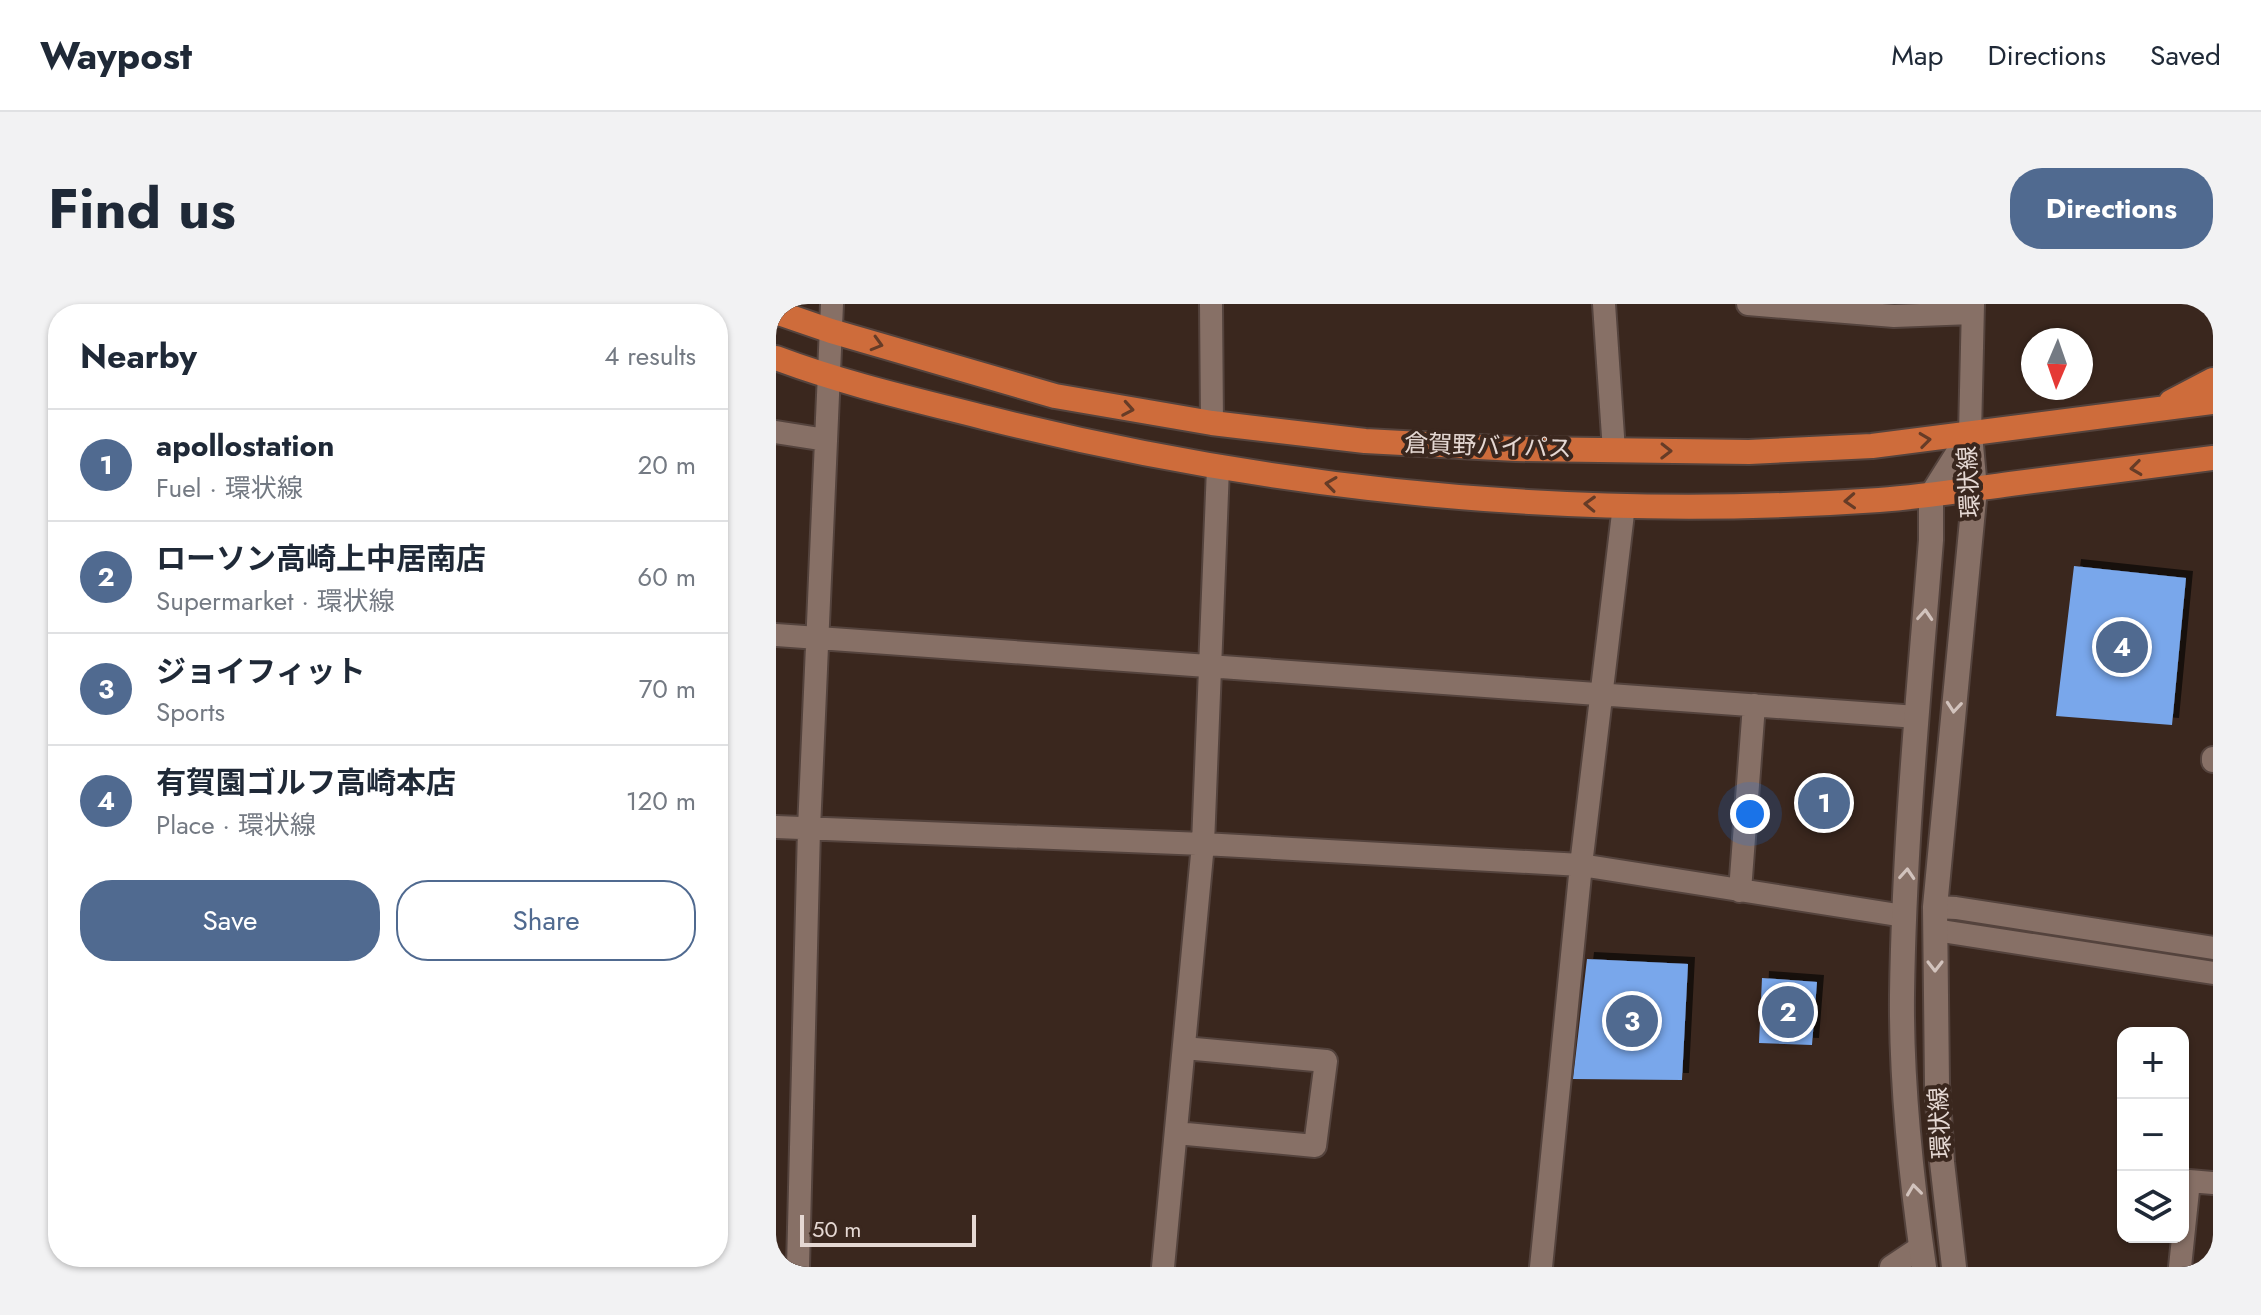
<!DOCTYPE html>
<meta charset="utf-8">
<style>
:root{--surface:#fff;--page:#f2f2f3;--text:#1f2937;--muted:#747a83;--line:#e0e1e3;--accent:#506a90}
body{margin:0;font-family:Jost,"Noto Sans JP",sans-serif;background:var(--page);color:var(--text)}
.controls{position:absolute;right:24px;bottom:24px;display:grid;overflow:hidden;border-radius:16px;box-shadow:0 2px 6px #0004}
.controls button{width:72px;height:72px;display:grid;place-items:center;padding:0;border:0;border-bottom:2px solid var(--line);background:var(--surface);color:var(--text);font:40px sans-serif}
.compass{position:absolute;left:1245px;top:24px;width:72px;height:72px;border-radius:50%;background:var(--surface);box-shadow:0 2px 6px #0004;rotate:182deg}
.scale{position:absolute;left:24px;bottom:20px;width:176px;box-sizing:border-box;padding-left:8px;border:4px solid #e5d8d3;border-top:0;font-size:22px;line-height:28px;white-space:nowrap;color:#e5d8d3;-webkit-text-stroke:6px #3a271e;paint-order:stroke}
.you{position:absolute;left:974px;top:510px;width:28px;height:28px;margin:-20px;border:6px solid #fff;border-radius:50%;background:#1a73e8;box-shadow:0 0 0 12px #1a73e833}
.badge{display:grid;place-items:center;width:52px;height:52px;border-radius:50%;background:var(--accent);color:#fff;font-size:26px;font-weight:700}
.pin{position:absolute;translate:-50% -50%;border:4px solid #fff;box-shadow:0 2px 8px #0006}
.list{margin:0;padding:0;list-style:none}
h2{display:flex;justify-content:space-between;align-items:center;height:104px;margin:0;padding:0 32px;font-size:34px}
h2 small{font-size:26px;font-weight:400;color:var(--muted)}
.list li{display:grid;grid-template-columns:52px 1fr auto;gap:24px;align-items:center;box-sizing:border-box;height:112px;padding:0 32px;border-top:2px solid var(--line)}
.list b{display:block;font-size:30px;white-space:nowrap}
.list p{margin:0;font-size:26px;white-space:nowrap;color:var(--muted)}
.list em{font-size:26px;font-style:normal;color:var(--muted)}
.actions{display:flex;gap:16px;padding:24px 32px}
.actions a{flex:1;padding:18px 0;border:2px solid var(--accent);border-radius:32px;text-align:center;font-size:28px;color:var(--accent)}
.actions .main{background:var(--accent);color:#fff}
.icon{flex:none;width:44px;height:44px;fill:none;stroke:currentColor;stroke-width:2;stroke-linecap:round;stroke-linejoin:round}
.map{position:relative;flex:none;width:1437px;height:963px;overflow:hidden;border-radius:32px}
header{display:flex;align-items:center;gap:48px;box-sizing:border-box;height:112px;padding:0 40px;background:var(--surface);border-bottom:2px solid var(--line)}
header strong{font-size:38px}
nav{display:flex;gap:44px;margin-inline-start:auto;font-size:28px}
.intro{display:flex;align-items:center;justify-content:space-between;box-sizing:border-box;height:192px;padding:0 48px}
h1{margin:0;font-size:56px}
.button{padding:20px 36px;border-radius:32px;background:var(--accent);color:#fff;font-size:28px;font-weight:700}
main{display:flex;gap:48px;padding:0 48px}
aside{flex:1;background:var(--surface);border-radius:32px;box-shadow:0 2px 6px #0004}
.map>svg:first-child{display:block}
.building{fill:#79a7eb;filter:url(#shadow)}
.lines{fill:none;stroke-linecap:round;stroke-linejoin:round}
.minor-casing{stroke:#54433d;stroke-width:26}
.tertiary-casing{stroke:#54433d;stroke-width:28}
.trunk-casing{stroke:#54433d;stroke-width:28}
.minor{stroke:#877066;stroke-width:22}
.tertiary{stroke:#877066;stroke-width:24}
.trunk{stroke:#ce6c3b;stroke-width:24}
.oneway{stroke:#663c27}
.oneway2{stroke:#d2c3bd}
.labels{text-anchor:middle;stroke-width:8;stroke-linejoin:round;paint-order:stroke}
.street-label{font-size:24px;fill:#e5d8d3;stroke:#3a271e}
</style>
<header>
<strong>Waypost</strong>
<nav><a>Map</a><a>Directions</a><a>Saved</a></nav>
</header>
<div class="intro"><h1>Find us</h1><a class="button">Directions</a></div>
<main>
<aside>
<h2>Nearby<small>4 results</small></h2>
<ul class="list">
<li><span class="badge">1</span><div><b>apollostation</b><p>Fuel · 環状線</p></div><em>20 m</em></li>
<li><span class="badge">2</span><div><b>ローソン高崎上中居南店</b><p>Supermarket · 環状線</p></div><em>60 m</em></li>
<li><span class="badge">3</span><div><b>ジョイフィット</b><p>Sports</p></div><em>70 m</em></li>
<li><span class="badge">4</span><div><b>有賀園ゴルフ高崎本店</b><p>Place · 環状線</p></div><em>120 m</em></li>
</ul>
<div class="actions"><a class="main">Save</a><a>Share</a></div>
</aside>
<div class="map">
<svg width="1437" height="963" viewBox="0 0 1437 963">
<defs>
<filter id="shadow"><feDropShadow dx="7" dy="-7" stdDeviation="0" flood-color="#0009"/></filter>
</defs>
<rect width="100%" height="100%" fill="#3a271e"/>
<path class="building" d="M1298,262L1410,274L1396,421L1280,412Z
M811,655L912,660L906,776L797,775Z
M986,674L1041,678L1036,741L983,739Z"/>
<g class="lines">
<defs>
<path id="minor" d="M435,0L436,119
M828,0L838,147
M972,0L1118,12L1196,9
M0,128L50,136
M1194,130L1197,0
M0,331L1141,413
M1437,454V457
M0,523L427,540L805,561L1128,612
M964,587L978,401
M1159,603L1180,604L1437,644
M1159,626L1437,669
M400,829L539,842L550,757L408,744
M22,963L33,525L56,0
M387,963L427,540L442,164
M765,963L805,561L848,201
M1115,963L1145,943
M1404,963L1413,877L1437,879"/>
<path id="tertiary" d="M1148,963C1135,873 1125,782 1126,691C1128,539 1143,387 1155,236V192L1194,130
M1178,963L1166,858L1161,780L1159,603L1199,185L1194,130"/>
<path id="trunk" d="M0,8L55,27L279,92L436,119L589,137L740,145L973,148L1096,142L1437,98
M0,54C69,80 140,96 211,114C502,187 803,217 1103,196C1147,193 1190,186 1234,180C1302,171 1369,163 1437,154
M1395,98L1437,76"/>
</defs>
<use href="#minor" class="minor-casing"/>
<use href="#tertiary" class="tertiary-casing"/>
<use href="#trunk" class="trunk-casing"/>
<use href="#minor" class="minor"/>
<use href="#tertiary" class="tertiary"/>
<use href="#trunk" class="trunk"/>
</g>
<defs><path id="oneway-chevron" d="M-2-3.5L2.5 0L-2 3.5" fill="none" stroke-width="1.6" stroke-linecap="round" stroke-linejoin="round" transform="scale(2)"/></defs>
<g class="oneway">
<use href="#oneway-chevron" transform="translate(101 40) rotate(16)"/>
<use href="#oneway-chevron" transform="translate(352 105) rotate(10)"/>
<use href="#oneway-chevron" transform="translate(1149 136) rotate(-7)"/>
<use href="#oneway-chevron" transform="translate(890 147) rotate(1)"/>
<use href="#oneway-chevron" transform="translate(1360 164) rotate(173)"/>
<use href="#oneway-chevron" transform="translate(555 180) rotate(-172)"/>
<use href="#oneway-chevron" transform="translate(1074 197) rotate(177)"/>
<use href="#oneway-chevron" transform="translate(814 200) rotate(-178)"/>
</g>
<g class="oneway2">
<use href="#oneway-chevron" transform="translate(1149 311) rotate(-86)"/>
<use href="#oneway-chevron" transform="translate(1178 403) rotate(95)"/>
<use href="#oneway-chevron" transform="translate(1131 570) rotate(-86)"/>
<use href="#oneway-chevron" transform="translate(1159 662) rotate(90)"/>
<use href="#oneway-chevron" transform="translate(1138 886) rotate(-97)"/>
</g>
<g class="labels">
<g class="street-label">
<text transform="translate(712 142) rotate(2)" y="8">倉賀野バイパス</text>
<text transform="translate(1193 178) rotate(-93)" y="8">環状線</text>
<text transform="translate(1164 819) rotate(-93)" y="8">環状線</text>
</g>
</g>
</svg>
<div class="controls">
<button>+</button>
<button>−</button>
<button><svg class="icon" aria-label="layers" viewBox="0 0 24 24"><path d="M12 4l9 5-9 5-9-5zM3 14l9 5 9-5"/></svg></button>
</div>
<svg class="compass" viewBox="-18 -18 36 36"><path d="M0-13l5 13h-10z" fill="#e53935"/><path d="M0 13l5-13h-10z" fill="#747a83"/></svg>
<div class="scale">50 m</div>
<div class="you"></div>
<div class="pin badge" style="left:1048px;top:499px">1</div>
<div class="pin badge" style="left:1012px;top:708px">2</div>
<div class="pin badge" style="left:856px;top:717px">3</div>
<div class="pin badge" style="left:1346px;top:343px">4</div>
</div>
</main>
